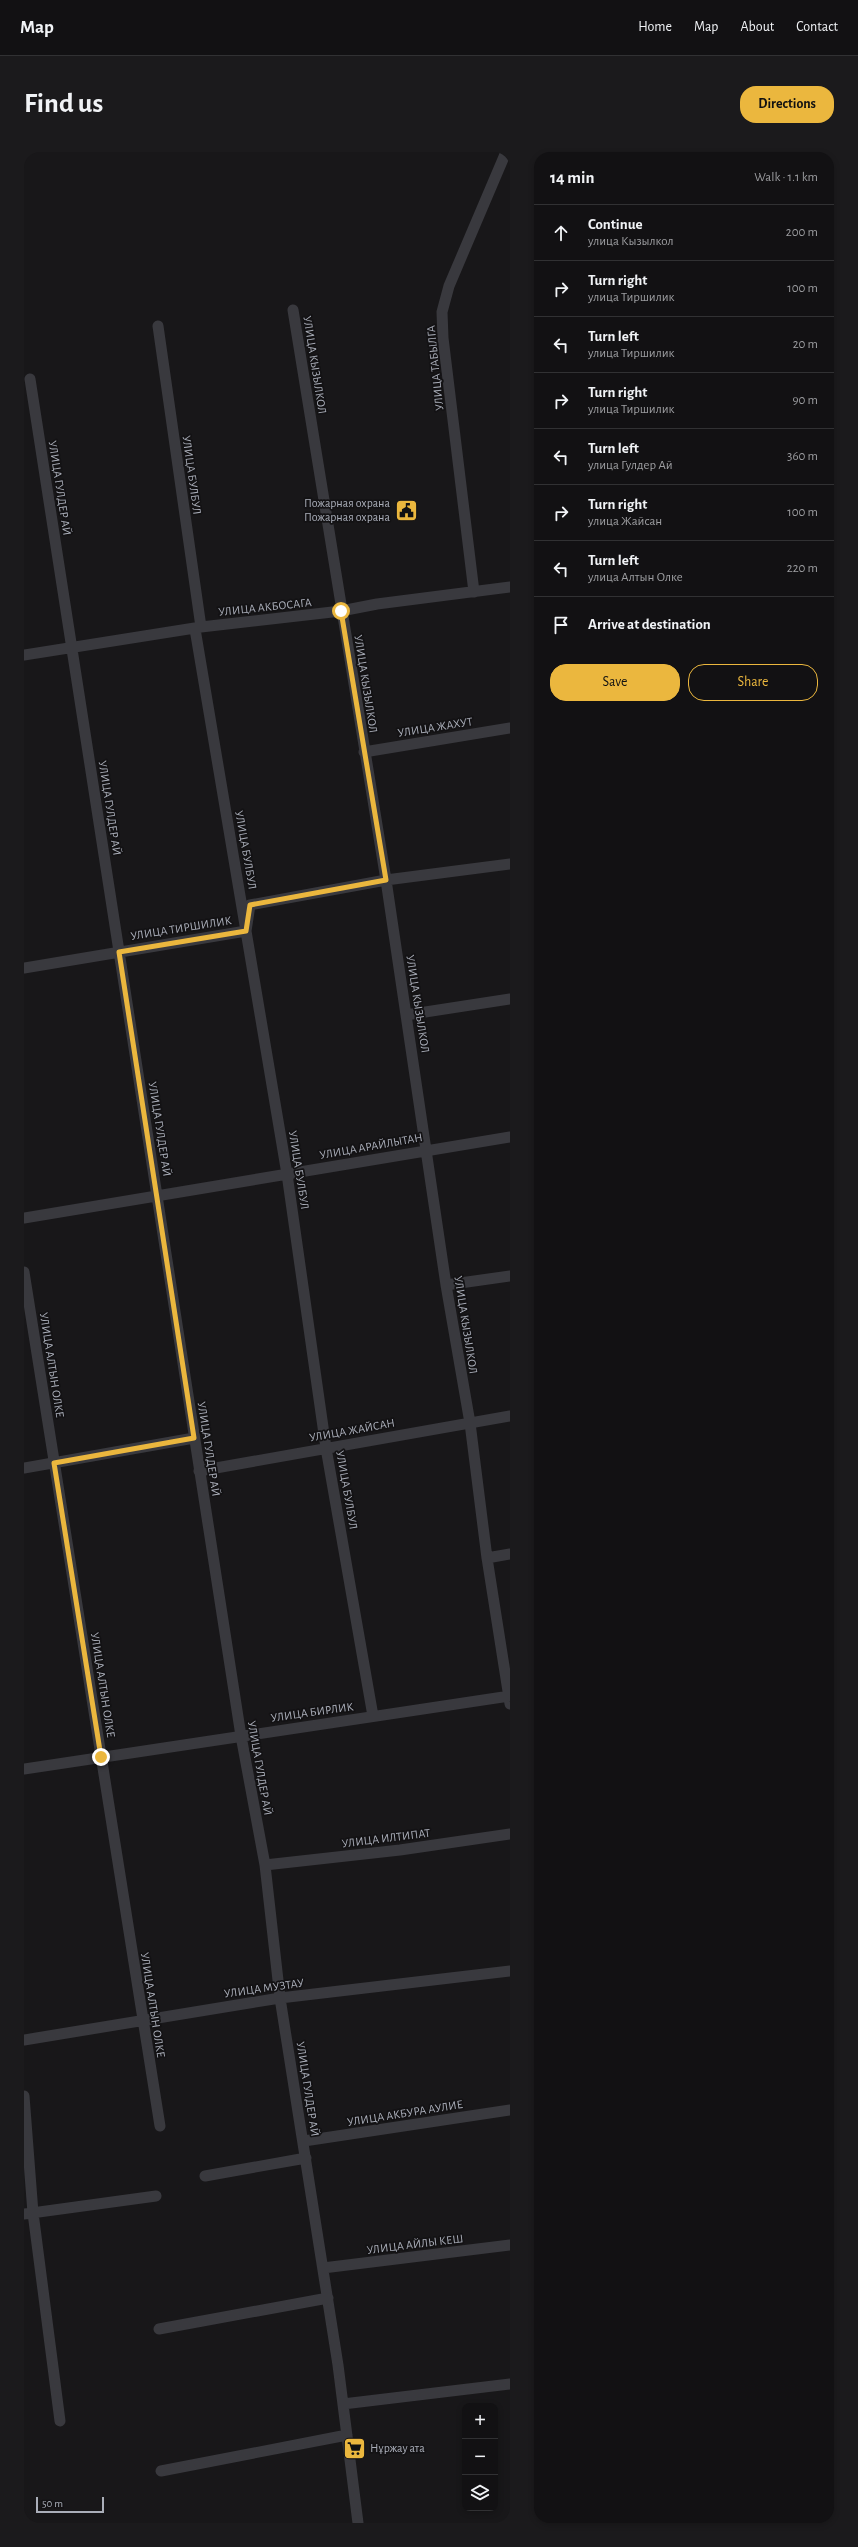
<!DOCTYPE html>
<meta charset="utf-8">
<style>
:root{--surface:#121113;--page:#1b1a1c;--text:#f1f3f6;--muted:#9c9da0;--line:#313133;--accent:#ebb73e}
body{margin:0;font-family:"Alegreya Sans",sans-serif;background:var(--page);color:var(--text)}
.controls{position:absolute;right:12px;bottom:12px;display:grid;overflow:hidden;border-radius:8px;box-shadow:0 2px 6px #0003}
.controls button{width:36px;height:36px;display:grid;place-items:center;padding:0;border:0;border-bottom:1px solid var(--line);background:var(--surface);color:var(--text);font:20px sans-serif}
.scale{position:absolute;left:12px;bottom:10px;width:68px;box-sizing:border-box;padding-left:4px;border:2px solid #aaaeb9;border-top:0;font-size:11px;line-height:14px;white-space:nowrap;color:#aaaeb9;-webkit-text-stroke:3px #131214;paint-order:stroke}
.stop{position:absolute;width:12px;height:12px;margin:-9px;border:3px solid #ebb73e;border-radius:50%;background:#fff}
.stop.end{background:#ebb73e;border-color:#fff;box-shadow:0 1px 4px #0008}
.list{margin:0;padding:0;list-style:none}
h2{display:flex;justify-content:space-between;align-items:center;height:52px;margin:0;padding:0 16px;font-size:17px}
h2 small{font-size:13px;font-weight:400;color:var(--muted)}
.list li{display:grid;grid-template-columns:26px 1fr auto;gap:12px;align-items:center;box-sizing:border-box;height:56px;padding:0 16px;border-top:1px solid var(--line)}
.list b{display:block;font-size:15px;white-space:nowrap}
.list p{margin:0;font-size:13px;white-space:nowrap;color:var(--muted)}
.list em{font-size:13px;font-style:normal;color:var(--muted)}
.actions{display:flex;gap:8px;padding:12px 16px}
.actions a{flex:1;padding:9px 0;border:1px solid var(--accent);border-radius:16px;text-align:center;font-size:14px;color:var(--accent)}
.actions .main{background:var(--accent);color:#111}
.icon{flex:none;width:22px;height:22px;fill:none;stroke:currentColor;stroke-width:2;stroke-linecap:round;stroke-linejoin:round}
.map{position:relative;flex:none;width:486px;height:2371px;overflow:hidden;border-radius:16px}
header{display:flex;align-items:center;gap:24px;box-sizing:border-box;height:56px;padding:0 20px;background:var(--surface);border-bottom:1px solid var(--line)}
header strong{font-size:19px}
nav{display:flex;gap:22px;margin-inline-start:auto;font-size:14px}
.intro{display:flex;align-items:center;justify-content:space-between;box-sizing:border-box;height:96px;padding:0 24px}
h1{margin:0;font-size:28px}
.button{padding:10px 18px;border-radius:16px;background:var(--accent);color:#111;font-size:14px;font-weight:700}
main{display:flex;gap:24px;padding:0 24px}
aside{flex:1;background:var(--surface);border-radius:16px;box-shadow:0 2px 6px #0003}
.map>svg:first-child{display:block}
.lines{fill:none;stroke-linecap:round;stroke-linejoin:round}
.minor{stroke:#39393e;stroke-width:11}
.route{stroke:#ebb73e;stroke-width:5}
.labels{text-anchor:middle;stroke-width:3.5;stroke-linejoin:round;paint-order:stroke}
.street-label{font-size:12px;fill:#aaaeb9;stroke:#131214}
.poi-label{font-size:12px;fill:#aaaeb9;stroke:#131214;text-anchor:end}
</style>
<header>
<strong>Map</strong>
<nav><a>Home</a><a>Map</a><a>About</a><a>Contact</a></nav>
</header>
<div class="intro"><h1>Find us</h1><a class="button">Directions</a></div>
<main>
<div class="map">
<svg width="486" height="2371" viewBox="0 0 486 2371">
<rect width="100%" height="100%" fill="#181719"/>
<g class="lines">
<path class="minor" d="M269,158L362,728L422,1133L446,1271L463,1406L486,1552
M134,174L177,475
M6,227L217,1584L241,1713L256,1846L314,2213L334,2371
M450,440L419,186L418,160L425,134L482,0
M171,477L263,1022L302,1296L349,1564
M0,503L177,475L317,459L353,452L486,435
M340,600L486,576
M0,816L222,779L226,753L362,728L486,712
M382,863L486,847
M0,1066L486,985
M0,1120L136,1974
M422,1133L486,1124
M0,1316L170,1286
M175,1319L486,1264
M463,1406L486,1402
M0,1617L486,1544
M241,1713L376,1698L486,1682
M0,1888L256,1846L486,1819
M0,1944L9,2061L36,2269
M280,1989L486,1958
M181,2024L282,2006
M0,2062L132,2044
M299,2116L486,2093
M135,2177L304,2146
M319,2252L486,2232
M137,2319L323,2283"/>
</g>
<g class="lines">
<path class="route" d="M77,1605L30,1311L170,1286L95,800L222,779L226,753L362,728L317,459"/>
</g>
<defs>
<symbol id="civic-square" viewBox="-11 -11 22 22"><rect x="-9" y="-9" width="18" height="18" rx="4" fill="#ebb73e" stroke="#131214"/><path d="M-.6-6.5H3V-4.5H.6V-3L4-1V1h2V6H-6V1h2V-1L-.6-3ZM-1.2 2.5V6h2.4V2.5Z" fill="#111"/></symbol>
<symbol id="supermarket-square" viewBox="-11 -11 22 22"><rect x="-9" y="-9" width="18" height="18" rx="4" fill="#ebb73e" stroke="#131214"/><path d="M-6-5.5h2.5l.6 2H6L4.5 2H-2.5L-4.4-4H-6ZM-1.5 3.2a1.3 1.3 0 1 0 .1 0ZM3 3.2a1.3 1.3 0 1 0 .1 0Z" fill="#111"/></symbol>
</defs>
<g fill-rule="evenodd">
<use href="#civic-square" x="370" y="346" width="25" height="25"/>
<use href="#supermarket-square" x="318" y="2284" width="25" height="25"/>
</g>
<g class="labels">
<g class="street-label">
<text transform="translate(291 213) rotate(81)" y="4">УЛИЦА КЫЗЫЛКОЛ</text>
<text transform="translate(411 216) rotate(-96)" y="4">УЛИЦА ТАБЫЛГА</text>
<text transform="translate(168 323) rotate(82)" y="4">УЛИЦА БУЛБУЛ</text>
<text transform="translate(36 336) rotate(81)" y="4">УЛИЦА ГУЛДЕР АЙ</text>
<text transform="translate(241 455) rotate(-6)" y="4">УЛИЦА АКБОСАГА</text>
<text transform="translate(342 532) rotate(81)" y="4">УЛИЦА КЫЗЫЛКОЛ</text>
<text transform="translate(411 575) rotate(-9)" y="4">УЛИЦА ЖАХУТ</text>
<text transform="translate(86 656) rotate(81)" y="4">УЛИЦА ГУЛДЕР АЙ</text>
<text transform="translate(222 698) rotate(80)" y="4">УЛИЦА БУЛБУЛ</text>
<text transform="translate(157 776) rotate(-9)" y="4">УЛИЦА ТИРШИЛИК</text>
<text transform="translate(394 852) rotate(81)" y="4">УЛИЦА КЫЗЫЛКОЛ</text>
<text transform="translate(136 977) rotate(81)" y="4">УЛИЦА ГУЛДЕР АЙ</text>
<text transform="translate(347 994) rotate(-10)" y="4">УЛИЦА АРАЙЛЫТАН</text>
<text transform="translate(275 1018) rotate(81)" y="4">УЛИЦА БУЛБУЛ</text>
<text transform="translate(442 1173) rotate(81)" y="4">УЛИЦА КЫЗЫЛКОЛ</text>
<text transform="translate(28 1213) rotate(81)" y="4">УЛИЦА АЛТЫН ОЛКЕ</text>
<text transform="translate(328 1278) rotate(-10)" y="4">УЛИЦА ЖАЙСАН</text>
<text transform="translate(185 1297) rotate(81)" y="4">УЛИЦА ГУЛДЕР АЙ</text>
<text transform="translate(323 1338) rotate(80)" y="4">УЛИЦА БУЛБУЛ</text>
<text transform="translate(79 1533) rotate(81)" y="4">УЛИЦА АЛТЫН ОЛКЕ</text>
<text transform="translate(288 1560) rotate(-8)" y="4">УЛИЦА БИРЛИК</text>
<text transform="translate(236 1616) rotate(80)" y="4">УЛИЦА ГУЛДЕР АЙ</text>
<text transform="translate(362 1686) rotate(-7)" y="4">УЛИЦА ИЛТИПАТ</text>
<text transform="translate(240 1836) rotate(-8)" y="4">УЛИЦА МУЗТАУ</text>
<text transform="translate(129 1853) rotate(81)" y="4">УЛИЦА АЛТЫН ОЛКЕ</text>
<text transform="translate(284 1937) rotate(81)" y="4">УЛИЦА ГУЛДЕР АЙ</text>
<text transform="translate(381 1961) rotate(-9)" y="4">УЛИЦА АКБУРА АУЛИЕ</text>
<text transform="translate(391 2092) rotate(-7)" y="4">УЛИЦА АЙЛЫ КЕШ</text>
</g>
<g class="poi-label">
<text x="366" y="355">Пожарная охрана<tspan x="366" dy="14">Пожарная охрана</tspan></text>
<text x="346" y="2300" text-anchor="start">Нұржау ата</text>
</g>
</g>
</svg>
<div class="controls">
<button>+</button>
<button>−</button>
<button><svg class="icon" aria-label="layers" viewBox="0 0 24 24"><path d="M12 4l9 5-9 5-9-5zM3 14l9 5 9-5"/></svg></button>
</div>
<div class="scale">50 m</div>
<div class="stop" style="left:317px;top:459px"></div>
<div class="stop end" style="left:77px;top:1605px"></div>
</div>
<aside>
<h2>14 min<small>Walk · 1.1 km</small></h2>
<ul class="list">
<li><svg class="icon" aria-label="ahead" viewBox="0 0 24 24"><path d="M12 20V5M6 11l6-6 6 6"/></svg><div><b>Continue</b><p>улица Кызылкол</p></div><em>200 m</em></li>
<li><svg class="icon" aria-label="right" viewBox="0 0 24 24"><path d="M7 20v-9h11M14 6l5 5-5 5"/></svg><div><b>Turn right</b><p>улица Тиршилик</p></div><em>100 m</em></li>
<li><svg class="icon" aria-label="left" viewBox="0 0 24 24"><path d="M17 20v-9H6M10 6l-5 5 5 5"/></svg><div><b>Turn left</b><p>улица Тиршилик</p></div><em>20 m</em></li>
<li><svg class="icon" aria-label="right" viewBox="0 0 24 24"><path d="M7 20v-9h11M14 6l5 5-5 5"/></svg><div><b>Turn right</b><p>улица Тиршилик</p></div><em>90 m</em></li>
<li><svg class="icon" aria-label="left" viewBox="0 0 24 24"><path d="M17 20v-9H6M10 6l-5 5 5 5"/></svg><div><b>Turn left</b><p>улица Гулдер Ай</p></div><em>360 m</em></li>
<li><svg class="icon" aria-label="right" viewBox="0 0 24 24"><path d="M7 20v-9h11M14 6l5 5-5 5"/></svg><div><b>Turn right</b><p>улица Жайсан</p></div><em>100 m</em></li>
<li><svg class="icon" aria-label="left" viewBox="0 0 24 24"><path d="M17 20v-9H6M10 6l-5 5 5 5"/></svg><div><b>Turn left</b><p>улица Алтын Олке</p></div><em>220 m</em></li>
<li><svg class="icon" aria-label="arrive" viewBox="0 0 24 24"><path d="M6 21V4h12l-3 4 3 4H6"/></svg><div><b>Arrive at destination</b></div></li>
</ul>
<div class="actions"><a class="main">Save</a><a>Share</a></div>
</aside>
</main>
